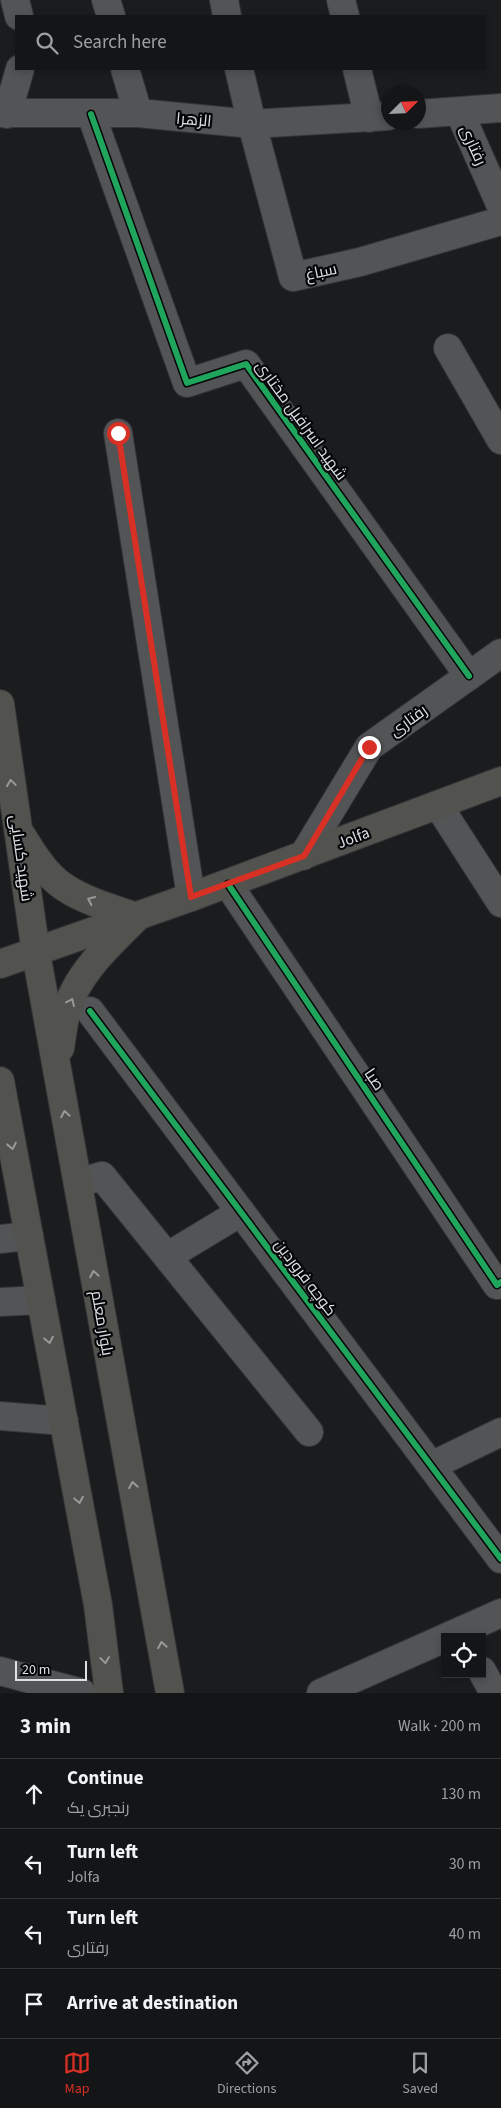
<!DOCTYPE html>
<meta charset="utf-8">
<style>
:root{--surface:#141516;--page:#212223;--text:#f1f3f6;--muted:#9d9fa1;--line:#333435;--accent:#d93025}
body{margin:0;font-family:"Source Sans 3",Cairo,sans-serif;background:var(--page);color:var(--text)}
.controls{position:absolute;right:15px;bottom:15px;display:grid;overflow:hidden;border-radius:0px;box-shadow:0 2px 8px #0003}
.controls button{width:45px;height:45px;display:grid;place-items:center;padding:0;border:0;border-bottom:1px solid var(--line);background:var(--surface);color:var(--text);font:25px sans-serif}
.compass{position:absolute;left:381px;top:85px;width:45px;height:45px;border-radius:50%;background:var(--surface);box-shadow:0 2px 8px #0003;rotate:66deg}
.scale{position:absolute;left:15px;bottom:12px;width:72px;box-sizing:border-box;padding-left:5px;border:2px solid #dde0e3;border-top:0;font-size:14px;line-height:18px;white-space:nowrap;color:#dde0e3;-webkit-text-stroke:4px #050608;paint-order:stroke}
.stop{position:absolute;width:15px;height:15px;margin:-11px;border:4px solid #d93025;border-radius:50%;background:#fff}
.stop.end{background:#d93025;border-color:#fff;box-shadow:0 1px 5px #0008}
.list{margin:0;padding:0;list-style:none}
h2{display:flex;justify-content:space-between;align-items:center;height:65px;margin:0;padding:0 20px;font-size:21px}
h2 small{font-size:16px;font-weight:400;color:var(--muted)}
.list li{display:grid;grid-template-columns:32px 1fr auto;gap:15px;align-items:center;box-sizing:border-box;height:70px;padding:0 20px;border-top:1px solid var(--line)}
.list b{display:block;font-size:19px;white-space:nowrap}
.list p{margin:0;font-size:16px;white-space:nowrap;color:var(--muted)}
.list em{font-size:16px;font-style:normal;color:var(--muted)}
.icon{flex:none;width:28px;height:28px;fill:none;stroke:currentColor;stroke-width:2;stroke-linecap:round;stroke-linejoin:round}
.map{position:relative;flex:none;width:501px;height:1693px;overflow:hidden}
.search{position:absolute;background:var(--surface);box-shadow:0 2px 8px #0003;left:15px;right:15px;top:15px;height:55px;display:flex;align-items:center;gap:12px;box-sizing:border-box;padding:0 18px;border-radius:0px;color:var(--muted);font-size:19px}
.sheet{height:345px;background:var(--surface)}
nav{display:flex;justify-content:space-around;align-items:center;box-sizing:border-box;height:70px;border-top:1px solid var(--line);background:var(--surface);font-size:14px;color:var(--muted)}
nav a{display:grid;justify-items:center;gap:2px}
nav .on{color:var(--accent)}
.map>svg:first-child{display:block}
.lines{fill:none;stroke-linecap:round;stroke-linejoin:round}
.minor-casing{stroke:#343538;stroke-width:30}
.major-casing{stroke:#343538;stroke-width:30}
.minor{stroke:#525456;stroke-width:28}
.major{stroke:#52534e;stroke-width:28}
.cycleway-casing{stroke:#050608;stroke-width:9}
.cycleway{stroke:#20a55d;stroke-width:6}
.oneway{stroke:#989a98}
.route{stroke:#d93025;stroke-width:6}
.labels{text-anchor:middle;stroke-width:4.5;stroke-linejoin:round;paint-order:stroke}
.street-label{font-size:16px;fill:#dde0e3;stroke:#050608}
</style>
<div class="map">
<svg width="501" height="1693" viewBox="0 0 501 1693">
<rect width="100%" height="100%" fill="#1a1c1e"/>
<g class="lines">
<defs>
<path id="minor" d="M15,0L19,16
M106,0L111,16
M224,0L227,16
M341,0L345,16
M125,69L138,113
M239,69L252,124L293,277L360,262L501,221
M357,69L369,118
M459,111L501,206
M0,113H138L252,124L388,116
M7,114L20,69
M91,114L187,383L246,364L469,676
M418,114L501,108
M448,348L501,440
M118,433L191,897
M438,805L501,903
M303,856L369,747L501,653
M228,884L497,1285L501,1282
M90,1011L501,1559
M78,1183L102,1176L309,1432
M0,1239L29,1236
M168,1256L241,1212
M0,1302L41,1300
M0,1416L64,1421
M431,1466L501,1432
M447,1637L501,1613
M0,1671L82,1693
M482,1671L494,1693
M321,1693L445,1638"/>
<path id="major" d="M0,704L36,953L170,1693
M22,836C33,854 46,875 64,887C85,901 113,909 137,917C110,944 75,975 66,1013C63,1025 62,1037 60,1048
M0,964L191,897L501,781
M0,1081L98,1605L109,1693"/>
</defs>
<use href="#minor" class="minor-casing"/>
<use href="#major" class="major-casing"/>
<use href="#minor" class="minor"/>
<use href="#major" class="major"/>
<defs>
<path id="cycleway" d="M91,114L187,383L246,364L469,676
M228,884L497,1285L501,1282
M90,1011L501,1559"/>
</defs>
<use href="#cycleway" class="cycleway-casing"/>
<use href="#cycleway" class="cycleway"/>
</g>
<defs><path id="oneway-chevron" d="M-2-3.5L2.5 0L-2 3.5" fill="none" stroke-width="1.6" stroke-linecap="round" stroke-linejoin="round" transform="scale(1.25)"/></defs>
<g class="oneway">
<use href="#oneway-chevron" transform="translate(11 783) rotate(-98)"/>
<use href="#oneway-chevron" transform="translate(91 900) rotate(-155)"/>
<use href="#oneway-chevron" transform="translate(71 1002) rotate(-65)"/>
<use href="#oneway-chevron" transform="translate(65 1114) rotate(-100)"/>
<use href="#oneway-chevron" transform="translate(12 1146) rotate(79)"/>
<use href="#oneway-chevron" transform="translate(94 1274) rotate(-100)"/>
<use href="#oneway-chevron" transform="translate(49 1340) rotate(79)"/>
<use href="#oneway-chevron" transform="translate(133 1485) rotate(-100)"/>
<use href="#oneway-chevron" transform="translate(79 1500) rotate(79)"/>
<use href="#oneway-chevron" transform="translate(162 1645) rotate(-100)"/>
<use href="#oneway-chevron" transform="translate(105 1660) rotate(83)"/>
</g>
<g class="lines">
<path class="route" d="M118,433L191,897L304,856L369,747"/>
</g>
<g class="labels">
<g class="street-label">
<text transform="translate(194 119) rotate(5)" y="6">الزهرا</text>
<text transform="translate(474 145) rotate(66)" y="6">رفتاری</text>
<text transform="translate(321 271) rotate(-12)" y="6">سباغ</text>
<text transform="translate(302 420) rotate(54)" y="6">شهید اسرافیل مختاری</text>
<text transform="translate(408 720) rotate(-36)" y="6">رفتاری</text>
<text transform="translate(353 837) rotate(-21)" y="6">Jolfa</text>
<text transform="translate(22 858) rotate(82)" y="6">شهید کسایی</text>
<text transform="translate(375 1079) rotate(56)" y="6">صبا</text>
<text transform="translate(306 1277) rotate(53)" y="6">کوچه فروردین</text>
<text transform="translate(103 1323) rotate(80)" y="6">بلوار معلم</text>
</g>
</g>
</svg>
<div class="controls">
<button><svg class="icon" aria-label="locate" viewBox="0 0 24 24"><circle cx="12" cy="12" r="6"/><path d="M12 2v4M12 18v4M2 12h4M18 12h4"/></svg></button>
</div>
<svg class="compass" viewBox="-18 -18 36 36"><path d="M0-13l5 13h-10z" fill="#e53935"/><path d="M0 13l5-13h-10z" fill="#9d9fa1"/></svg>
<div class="scale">20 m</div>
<div class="stop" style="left:118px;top:433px"></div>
<div class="stop end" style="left:369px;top:747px"></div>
<div class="search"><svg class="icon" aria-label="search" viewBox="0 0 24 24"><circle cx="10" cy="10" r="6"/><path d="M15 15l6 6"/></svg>Search here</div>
</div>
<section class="sheet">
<h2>3 min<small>Walk · 200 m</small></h2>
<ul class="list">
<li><svg class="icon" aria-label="ahead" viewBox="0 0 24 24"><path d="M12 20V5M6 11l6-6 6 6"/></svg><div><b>Continue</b><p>رنجبری یک</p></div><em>130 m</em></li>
<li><svg class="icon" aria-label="left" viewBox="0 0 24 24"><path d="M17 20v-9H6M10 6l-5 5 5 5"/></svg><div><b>Turn left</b><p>Jolfa</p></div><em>30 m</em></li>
<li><svg class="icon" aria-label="left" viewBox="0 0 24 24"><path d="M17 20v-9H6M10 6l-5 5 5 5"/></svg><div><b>Turn left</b><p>رفتاری</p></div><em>40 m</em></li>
<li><svg class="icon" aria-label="arrive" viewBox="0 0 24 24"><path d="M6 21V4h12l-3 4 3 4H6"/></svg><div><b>Arrive at destination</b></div></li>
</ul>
</section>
<nav>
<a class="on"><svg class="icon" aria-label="map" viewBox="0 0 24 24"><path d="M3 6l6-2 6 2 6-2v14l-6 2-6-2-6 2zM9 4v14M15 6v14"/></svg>Map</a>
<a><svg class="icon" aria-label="directions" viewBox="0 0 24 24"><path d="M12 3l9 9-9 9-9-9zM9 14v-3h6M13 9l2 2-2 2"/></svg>Directions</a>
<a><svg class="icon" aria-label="saved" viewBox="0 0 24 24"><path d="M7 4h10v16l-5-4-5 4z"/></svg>Saved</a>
</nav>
